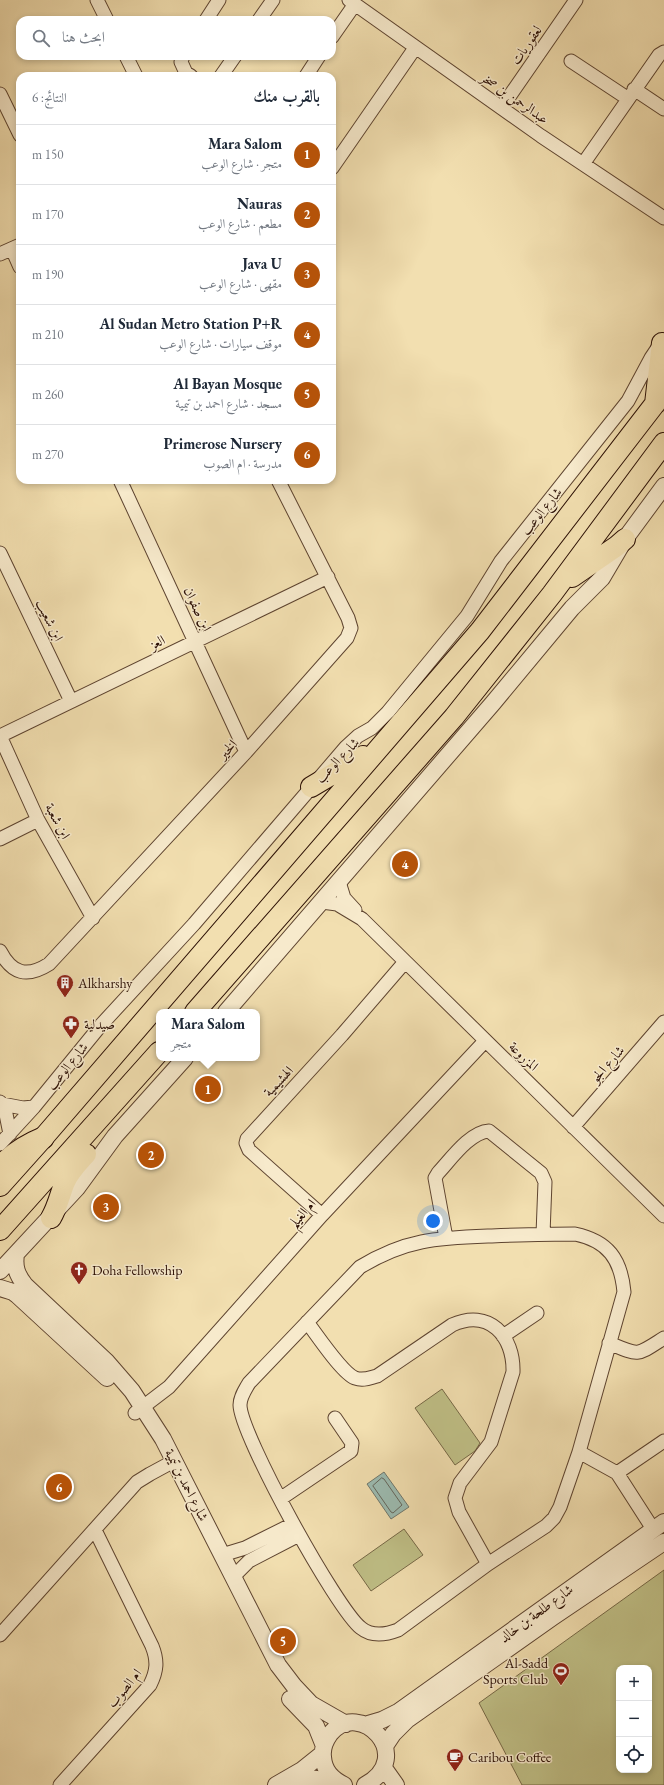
<!DOCTYPE html>
<html lang="ar">
<meta charset="utf-8">
<style>
:root{--surface:#fff;--page:#f2f2f3;--text:#1f2937;--muted:#747a83;--line:#e0e1e3;--accent:#b45309}
body{margin:0;font-family:"EB Garamond",Amiri,serif;background:var(--page);color:var(--text);direction:rtl}
.controls{position:absolute;right:12px;bottom:12px;display:grid;overflow:hidden;border-radius:8px;box-shadow:0 2px 6px #0003}
.controls button{width:36px;height:36px;display:grid;place-items:center;padding:0;border:0;border-bottom:1px solid var(--line);background:var(--surface);color:var(--text);font:20px sans-serif}
.you{position:absolute;left:433px;top:1221px;width:14px;height:14px;margin:-10px;border:3px solid #fff;border-radius:50%;background:#1a73e8;box-shadow:0 0 0 6px #1a73e833}
.badge{display:grid;place-items:center;width:26px;height:26px;border-radius:50%;background:var(--accent);color:#fff;font-size:13px;font-weight:700}
.pin{position:absolute;translate:-50% -50%;border:2px solid #fff;box-shadow:0 1px 4px #0006}
.popup{position:absolute;left:156px;top:1009px;width:104px;height:52px;box-sizing:border-box;display:grid;place-content:center;border-radius:8px;background:var(--surface);filter:drop-shadow(0 1px 3px #0005);font-size:13px;white-space:nowrap;color:var(--muted)}
.popup b{font-size:15px;color:var(--text)}
.popup::after{content:'';position:absolute;left:50%;top:100%;margin-left:-8px;border:8px solid transparent;border-top-color:var(--surface)}
.list{margin:0;padding:0;list-style:none}
h2{display:flex;justify-content:space-between;align-items:center;height:52px;margin:0;padding:0 16px;font-size:17px}
h2 small{font-size:13px;font-weight:400;color:var(--muted)}
.list li{display:grid;grid-template-columns:26px 1fr auto;gap:12px;align-items:center;box-sizing:border-box;height:60px;padding:0 16px;border-top:1px solid var(--line)}
.list b{display:block;font-size:15px;white-space:nowrap}
.list p{margin:0;font-size:13px;white-space:nowrap;color:var(--muted)}
.list em{font-size:13px;font-style:normal;color:var(--muted)}
.icon{flex:none;width:22px;height:22px;fill:none;stroke:currentColor;stroke-width:2;stroke-linecap:round;stroke-linejoin:round}
.map{position:relative;flex:none;width:664px;height:1785px;overflow:hidden;direction:ltr}
.search{position:absolute;background:var(--surface);box-shadow:0 2px 6px #0003;left:16px;top:16px;width:320px;height:44px;display:flex;align-items:center;gap:10px;box-sizing:border-box;padding:0 14px;border-radius:12px;color:var(--muted);font-size:15px}
.panel{position:absolute;background:var(--surface);box-shadow:0 2px 6px #0003;left:16px;top:72px;width:320px;height:412px;border-radius:12px;direction:rtl}
.map>svg:first-child{display:block}
.green{fill:#c0c087;stroke:#766846;fill-rule:evenodd}
.water{fill:#9cbcb2;stroke:#6f776d}
.lines{fill:none;stroke-linecap:round;stroke-linejoin:round}
.shore{stroke:#64665c;stroke-width:1}
.minor-casing{stroke:#5e4430;stroke-width:15}
.tertiary-casing{stroke:#5e4430;stroke-width:18}
.primary-casing{stroke:#2c1005;stroke-width:22}
.trunk-casing{stroke:#2c1005;stroke-width:23}
.minor{stroke:#f7eacc;stroke-width:13}
.tertiary{stroke:#f7eacc;stroke-width:16}
.primary{stroke:#f2dfb0;stroke-width:20}
.trunk{stroke:#f2dfb0;stroke-width:21}
.labels{text-anchor:middle;stroke-width:3;stroke-linejoin:round;paint-order:stroke}
.street-label{font-size:14px;fill:#2c1005;stroke:#f7eacc}
.poi-label{font-size:14px;fill:#2c1005;stroke:#f7eacc;text-anchor:start}
</style>
<div class="map">
<svg width="664" height="1785" viewBox="0 0 664 1785">
<rect width="100%" height="100%" fill="#f2dfb0"/>
<filter id="stains"><feTurbulence type="fractalNoise" baseFrequency=".005" numOctaves="4"/><feColorMatrix values="0 0 0 0 .2 0 0 0 0 .09 0 0 0 0 .02 0 0 0 .5 -.17"/></filter>
<radialGradient id="worn" r=".72"><stop offset=".6" stop-color="#630" stop-opacity="0"/><stop offset="1" stop-color="#630" stop-opacity=".3"/></radialGradient>
<path class="green" d="M442,1389L480,1443L475,1451L455,1465L415,1408Z
M404,1529L423,1555L371,1591L353,1565Z
M664,1570V1785H522L479,1703ZM619,1668H649V1770H619Z"/>
<path class="water" d="M384,1472L409,1507L391,1519L367,1484Z"/>
<g class="lines">
<path class="shore" d="M382,1478L384,1479L402,1505L393,1513L391,1512L373,1486Z"/>
<defs>
<path id="minor" d="M97,0L107,20
M349,0L541,136L664,218
M206,20L219,0
M259,20L273,0
M332,37L355,4
M126,56L136,76
M183,56L181,62L186,73L191,76
M571,61L627,98
M221,76L235,56
M306,76L319,56
M634,89L664,109
M0,94L20,135
M502,107L576,0
M583,164L659,55L664,52
M332,168L415,48
M12,249L20,267
M0,254L20,245
M120,480L246,752
M0,553L71,701
M0,736L328,577
M0,736L38,820L93,918
M0,839L38,820
M339,882L344,898L355,910
M322,902L337,904L362,919L664,1216
M0,951C12,974 27,978 49,964L246,752L347,638L351,628L348,618L278,480
M0,1102L6,1114L10,1134
M2,1104L23,1108L34,1107
M573,1127L664,1022
M0,1144L34,1107L101,1025L194,924L346,747L358,736L372,728L388,712L467,616L501,561L628,401L651,358L659,346
M322,1215L249,1150L246,1143L247,1139L342,1035L404,963
M575,1234C608,1241 621,1259 624,1292L579,1452L560,1507L554,1518L546,1526L488,1564L398,1630C385,1635 372,1637 361,1628C337,1610 240,1434 240,1405C240,1397 245,1390 249,1383L360,1267C406,1239 437,1238 489,1236C518,1235 546,1234 575,1234Z
M446,1238L435,1178L438,1173C451,1159 470,1132 489,1131L541,1173L545,1182L543,1234
M307,1322C317,1335 342,1373 355,1378C363,1381 369,1378 377,1376L452,1325C489,1308 514,1336 513,1372L491,1442L460,1483L455,1498L459,1512L488,1564
M503,1336L537,1313
M609,1343C640,1356 636,1356 664,1338
M135,1413L169,1387L322,1215L485,1041
M579,1452L617,1473L653,1529
M617,1473L664,1441
M280,1499L351,1451L352,1443L335,1418
M222,1555L245,1548L293,1524
M233,1577L249,1561L299,1535
M0,1635L137,1482L150,1474L174,1461
M60,1785L150,1685C157,1671 158,1661 152,1646L95,1530"/>
<path id="tertiary" d="M226,1012L493,703L572,608L602,578L625,539L664,486
M16,1254C14,1267 17,1275 25,1285L106,1361L132,1391L163,1439L278,1665L294,1686L311,1704L346,1724
M0,1271L77,1188L115,1136L185,1058
M0,1288L13,1292L17,1295L107,1378
M290,1699L316,1726L324,1746
M365,1725L382,1720L398,1712L664,1522
M385,1746L393,1734L407,1720L553,1617L664,1542
M384,1768L396,1785
M291,1777L317,1779L341,1784
M276,1785L302,1770L322,1754
M344,1785C332,1779 324,1771 323,1757C322,1749 325,1741 330,1734C360,1697 417,1757 365,1785"/>
<path id="primary" d="M655,404L662,343
M572,577L617,546L625,539
M311,787L363,756
M195,1012L454,717L552,594L664,443
M0,1186L43,1138L480,631L664,392
M51,1218C58,1206 60,1194 65,1182C70,1171 78,1163 86,1154
M0,1230L159,1052"/>
<path id="trunk" d="M0,1167C13,1153 26,1145 43,1138"/>
</defs>
<use href="#minor" class="minor-casing"/>
<use href="#tertiary" class="tertiary-casing"/>
<use href="#primary" class="primary-casing"/>
<use href="#trunk" class="trunk-casing"/>
<use href="#minor" class="minor"/>
<use href="#tertiary" class="tertiary"/>
<use href="#primary" class="primary"/>
<use href="#trunk" class="trunk"/>
</g>
<defs>
<symbol id="building-pin" viewBox="-11 -11 22 30"><path d="M0 17L-7.5 6A9.5 9.5 0 1 1 7.5 6Z" fill="#8f2418" stroke="#f7eacc"/><path d="M-4-6H4V6H1V3H-1V6H-4ZM-2.5-4.3h1.7v1.8h-1.7ZM.8-4.3h1.7v1.8H.8ZM-2.5-1h1.7V.8h-1.7ZM.8-1h1.7V.8H.8Z" fill="#fff"/></symbol>
<symbol id="pharmacy-pin" viewBox="-11 -11 22 30"><path d="M0 17L-7.5 6A9.5 9.5 0 1 1 7.5 6Z" fill="#8f2418" stroke="#f7eacc"/><path d="M-2-6h4v4h4v4h-4v4h-4v-4h-4v-4h4Z" fill="#fff"/></symbol>
<symbol id="church-pin" viewBox="-11 -11 22 30"><path d="M0 17L-7.5 6A9.5 9.5 0 1 1 7.5 6Z" fill="#8f2418" stroke="#f7eacc"/><path d="M-1.2-6h2.4v3.5h3.3v2.4h-3.3V6h-2.4V-.1h-3.3v-2.4h3.3Z" fill="#fff"/></symbol>
<symbol id="stadium-pin" viewBox="-11 -11 22 30"><path d="M0 17L-7.5 6A9.5 9.5 0 1 1 7.5 6Z" fill="#8f2418" stroke="#f7eacc"/><path d="M0-5a6.5 5 0 1 0 0 10a6.5 5 0 1 0 0-10ZM-3.5-1.8h7v3.6h-7Z" fill="#fff"/></symbol>
<symbol id="cafe-pin" viewBox="-11 -11 22 30"><path d="M0 17L-7.5 6A9.5 9.5 0 1 1 7.5 6Z" fill="#8f2418" stroke="#f7eacc"/><path d="M-5.5-4.5H6V0H3Q3 3.5 0 3.5H-2.5Q-5.5 3.5-5.5 0ZM3-3.2v2h1.7v-2ZM-6 4.5H4V6H-6Z" fill="#fff"/></symbol>
</defs>
<g fill-rule="evenodd">
<use href="#building-pin" x="55" y="973" width="20" height="27"/>
<use href="#pharmacy-pin" x="61" y="1014" width="20" height="27"/>
<use href="#church-pin" x="69" y="1260" width="20" height="27"/>
<use href="#stadium-pin" x="551" y="1661" width="20" height="27"/>
<use href="#cafe-pin" x="445" y="1747" width="20" height="27"/>
</g>
<g class="labels">
<g class="street-label">
<text transform="translate(526 45) rotate(-56)" y="5">لعقوريات</text>
<text transform="translate(515 98) rotate(35)" y="5">عبدالرحمن بن صخر</text>
<text transform="translate(541 511) rotate(-51)" y="5">شارع الوعب</text>
<text transform="translate(198 609) rotate(65)" y="5">ابن صفوان</text>
<text transform="translate(50 620) rotate(64)" y="5">ابن شعيب</text>
<text transform="translate(157 642) rotate(-26)" y="5">العز</text>
<text transform="translate(227 749) rotate(-47)" y="5">الخير</text>
<text transform="translate(337 760) rotate(-46)" y="5">شارع الوعب</text>
<text transform="translate(58 821) rotate(62)" y="5">ابن شعبة</text>
<text transform="translate(524 1056) rotate(44)" y="5">المزروعة</text>
<text transform="translate(607 1064) rotate(-49)" y="5">شارع الجو</text>
<text transform="translate(67 1066) rotate(-51)" y="5">شارع الوعب</text>
<text transform="translate(278 1081) rotate(-47)" y="5">الهشيمية</text>
<text transform="translate(302 1213) rotate(-49)" y="5">ام الغيلم</text>
<text transform="translate(187 1485) rotate(63)" y="5">شارع احمد بن تيمية</text>
<text transform="translate(536 1613) rotate(-36)" y="5">شارع طلحة بن خالد</text>
<text transform="translate(124 1688) rotate(-51)" y="5">ام الصوب</text>
</g>
<g class="poi-label">
<text x="78" y="988">Alkharshy</text>
<text x="84" y="1029">صيدلية</text>
<text x="92" y="1275">Doha Fellowship</text>
<text x="548" y="1668" text-anchor="end">Al-Sadd<tspan x="548" dy="16">Sports Club</tspan></text>
<text x="468" y="1762">Caribou Coffee</text>
</g>
</g>
<rect width="100%" height="100%" filter="url(#stains)"/>
<rect width="100%" height="100%" fill="url(#worn)"/>
</svg>
<div class="controls">
<button>+</button>
<button>−</button>
<button><svg class="icon" aria-label="locate" viewBox="0 0 24 24"><circle cx="12" cy="12" r="6"/><path d="M12 2v4M12 18v4M2 12h4M18 12h4"/></svg></button>
</div>
<div class="you"></div>
<div class="pin badge" style="left:208px;top:1089px">1</div>
<div class="popup"><b>Mara Salom</b>متجر</div>
<div class="pin badge" style="left:151px;top:1155px">2</div>
<div class="pin badge" style="left:106px;top:1207px">3</div>
<div class="pin badge" style="left:405px;top:864px">4</div>
<div class="pin badge" style="left:283px;top:1641px">5</div>
<div class="pin badge" style="left:59px;top:1487px">6</div>
<div class="search"><svg class="icon" aria-label="search" viewBox="0 0 24 24"><circle cx="10" cy="10" r="6"/><path d="M15 15l6 6"/></svg>ابحث هنا</div>
<section class="panel">
<h2>بالقرب منك<small>النتائج: 6</small></h2>
<ul class="list">
<li><span class="badge">1</span><div><b>Mara Salom</b><p>متجر · شارع الوعب</p></div><em>150 m</em></li>
<li><span class="badge">2</span><div><b>Nauras</b><p>مطعم · شارع الوعب</p></div><em>170 m</em></li>
<li><span class="badge">3</span><div><b>Java U</b><p>مقهى · شارع الوعب</p></div><em>190 m</em></li>
<li><span class="badge">4</span><div><b>Al Sudan Metro Station P+R</b><p>موقف سيارات · شارع الوعب</p></div><em>210 m</em></li>
<li><span class="badge">5</span><div><b>Al Bayan Mosque</b><p>مسجد · شارع احمد بن تيمية</p></div><em>260 m</em></li>
<li><span class="badge">6</span><div><b>Primerose Nursery</b><p>مدرسة · ام الصوب</p></div><em>270 m</em></li>
</ul>
</section>
</div>
